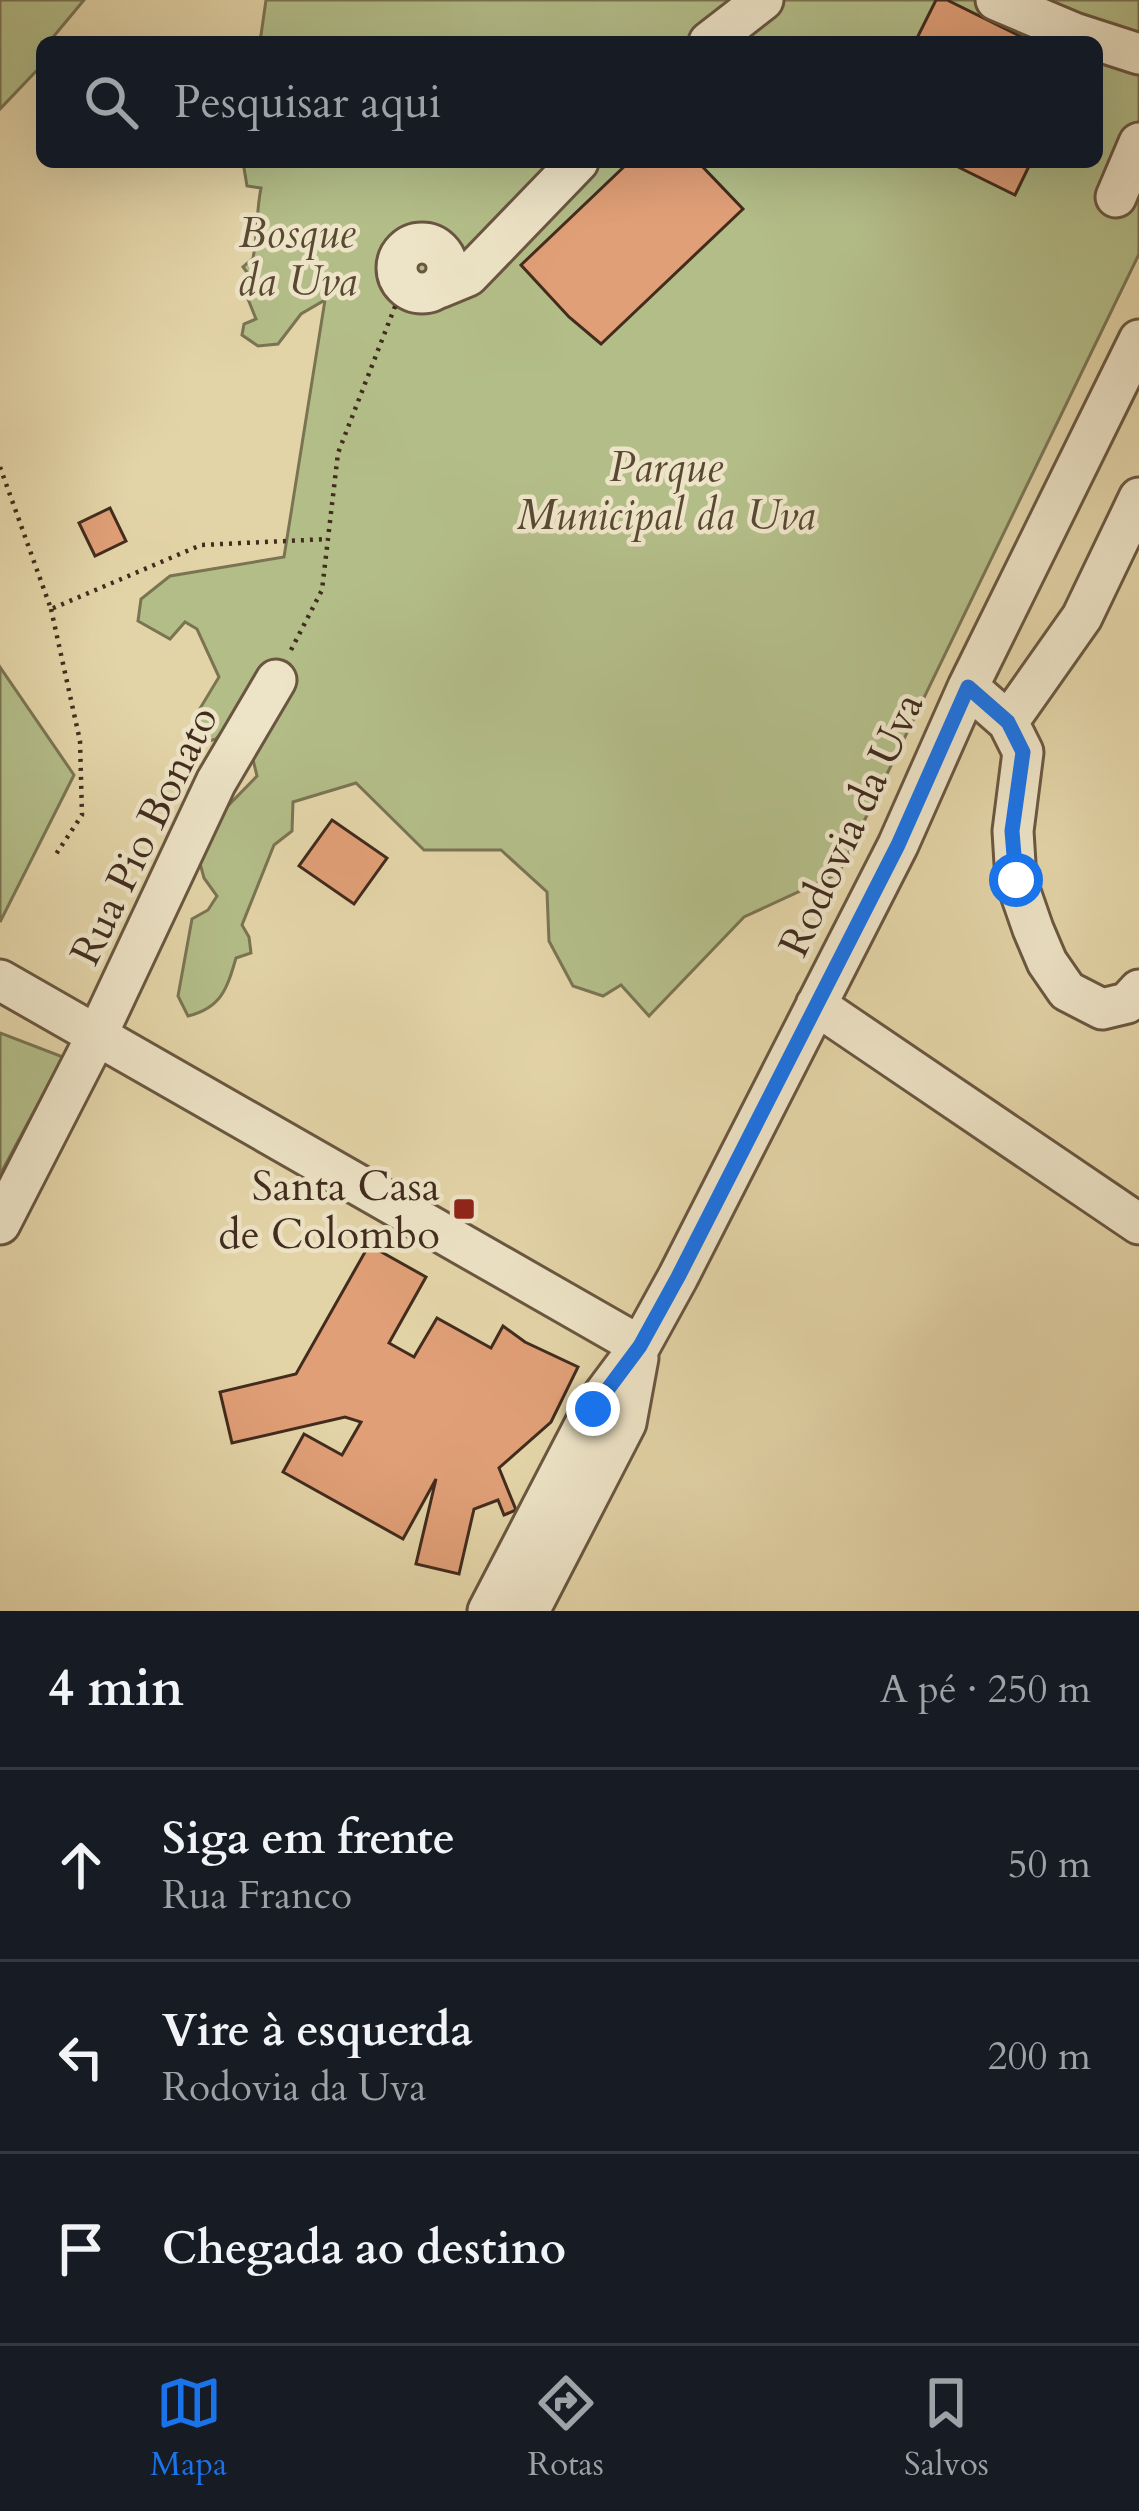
<!DOCTYPE html>
<html lang="pt">
<meta charset="utf-8">
<style>
:root{--surface:#171b24;--page:#242831;--text:#f1f3f6;--muted:#9ea1a6;--line:#363941;--accent:#1a73e8}
body{margin:0;font-family:Cardo,serif;background:var(--page);color:var(--text)}
.stop{position:absolute;width:36px;height:36px;margin:-27px;border:9px solid #1a73e8;border-radius:50%;background:#fff}
.stop.end{background:#1a73e8;border-color:#fff;box-shadow:0 3px 12px #0008}
.list{margin:0;padding:0;list-style:none}
h2{display:flex;justify-content:space-between;align-items:center;height:156px;margin:0;padding:0 48px;font-size:51px}
h2 small{font-size:39px;font-weight:400;color:var(--muted)}
.list li{display:grid;grid-template-columns:78px 1fr auto;gap:36px;align-items:center;box-sizing:border-box;height:192px;padding:0 48px;border-top:3px solid var(--line)}
.list b{display:block;font-size:45px;white-space:nowrap}
.list p{margin:0;font-size:39px;white-space:nowrap;color:var(--muted)}
.list em{font-size:39px;font-style:normal;color:var(--muted)}
.icon{flex:none;width:66px;height:66px;fill:none;stroke:currentColor;stroke-width:2;stroke-linecap:round;stroke-linejoin:round}
.map{position:relative;flex:none;width:1139px;height:1611px;overflow:hidden}
.search{position:absolute;background:var(--surface);box-shadow:0 12px 48px #0002;left:36px;right:36px;top:36px;height:132px;display:flex;align-items:center;gap:30px;box-sizing:border-box;padding:0 42px;border-radius:18px;color:var(--muted);font-size:45px}
.sheet{height:732px;background:var(--surface)}
nav{display:flex;justify-content:space-around;align-items:center;box-sizing:border-box;height:168px;border-top:3px solid var(--line);background:var(--surface);font-size:33px;color:var(--muted)}
nav a{display:grid;justify-items:center;gap:6px}
nav .on{color:var(--accent)}
.map>svg:first-child{display:block}
.green{fill:#b3bd88;stroke:#7a7453;stroke-width:3}
.building{fill:#e09f77;stroke:#422c1e;stroke-width:3}
.lines{fill:none;stroke-linecap:round;stroke-linejoin:round}
.minor-casing{stroke:#6a5640;stroke-width:45}
.path{stroke:#422c1e;stroke-width:4.5;stroke-dasharray:3 6;stroke-linecap:butt}
.minor{stroke:#ede3c6;stroke-width:39}
.route{stroke:#1a73e8;stroke-width:15}
.poi-dot{fill:#8f2418;stroke:#ede3c6;stroke-width:4.5}
.labels{text-anchor:middle;stroke-width:9;stroke-linejoin:round;paint-order:stroke}
.park-label{font-size:42px;font-style:italic;fill:#594933;stroke:#ede3c6}
.street-label{font-size:42px;fill:#422c1e;stroke:#ede3c6}
.poi-label{font-size:42px;fill:#422c1e;stroke:#ede3c6;text-anchor:end}
</style>
<div class="map">
<svg width="1139" height="1611" viewBox="0 0 1139 1611">
<rect width="100%" height="100%" fill="#e3d4a7"/>
<filter id="stains"><feTurbulence type="fractalNoise" baseFrequency=".00167" numOctaves="4"/><feColorMatrix values="0 0 0 0 .2 0 0 0 0 .09 0 0 0 0 .02 0 0 0 .5 -.17"/></filter>
<radialGradient id="worn" r=".72"><stop offset=".6" stop-color="#630" stop-opacity="0"/><stop offset="1" stop-color="#630" stop-opacity=".3"/></radialGradient>
<path class="green" d="M0,0H84L49,42H42V65L0,109Z
M266,0H1139V254L839,873L744,917L649,1016L621,985L603,996L573,986L549,941L547,892L501,850H424L356,783L293,802L292,831L274,845L242,925L249,937L251,953L236,958C227,989 221,1008 188,1016L178,996L192,919L208,910L217,896L204,878L198,856L224,810L257,776L249,743L237,714L216,739L203,743L193,720L219,677L197,629L185,622L170,639L138,621L141,599L170,576L284,557L325,300L301,314L278,344L258,346L242,335L244,324L256,319L248,299L255,283L243,267L253,258C258,234 256,212 261,188L247,186L243,162H1097V42H260Z
M0,667L74,775L0,922Z
M0,1033L63,1057L0,1175Z"/>
<path class="building" d="M936,0H947L1032,42H915Z
M629,162H698L743,209L601,344L569,317L521,265Z
M948,162H1031L1015,195Z
M110,508L126,541L95,556L79,523Z
M332,820L387,858L354,904L299,866Z
M369,1245L426,1277L389,1343L414,1357L437,1318L491,1348L503,1326L525,1342L578,1367L551,1422L499,1468L516,1510L504,1515L498,1500L474,1509L459,1574L416,1564L436,1479L403,1539L283,1472L304,1434L342,1455L361,1422L345,1417L232,1443L220,1392L296,1374Z"/>
<g class="lines">
<defs>
<path id="minor" d="M996,0L1074,33L1139,54
M709,42L763,0
M1116,197L1139,143
M397 268a25 25 0 1 1 50 0a25 25 0 1 1-50 0Z
M439,288L468,276L578,162
M968,687L1008,722L1023,752L1013,831L1016,880L1033,929L1047,962L1067,991L1102,1009L1127,1003L1139,990
M1008,722L1082,617L1139,498
M0,980L640,1346
M816,1005L1139,1224
M0,1224L98,1033L216,782L276,680
M488,1611L593,1409L640,1346L678,1277L898,845L968,687L1139,340
M529,1611L626,1423L638,1358"/>
</defs>
<use href="#minor" class="minor-casing"/>
<path class="path" d="M0,467L51,609L201,545L328,539
M51,609L80,741L82,815L56,854
M291,650L322,590L338,453L403,286"/>
<use href="#minor" class="minor"/>
</g>
<g class="lines">
<path class="route" d="M593,1409L640,1346L678,1277L898,845L968,687L1008,722L1023,752L1012,831L1016,880"/>
</g>
<rect class="poi-dot" x="452" y="1197" width="24" height="24" rx="6"/>
<g class="labels">
<g class="park-label">
<text x="297" y="247">Bosque<tspan x="297" dy="48">da Uva</tspan></text>
<text x="666" y="481">Parque<tspan x="666" dy="48">Municipal da Uva</tspan></text>
</g>
<g class="street-label">
<text transform="translate(850 824) rotate(-65)" y="15">Rodovia da Uva</text>
<text transform="translate(143 835) rotate(-64)" y="15">Rua Pio Bonato</text>
</g>
<g class="poi-label">
<text x="440" y="1200">Santa Casa<tspan x="440" dy="48">de Colombo</tspan></text>
</g>
</g>
<rect width="100%" height="100%" filter="url(#stains)"/>
<rect width="100%" height="100%" fill="url(#worn)"/>
</svg>
<div class="stop" style="left:1016px;top:880px"></div>
<div class="stop end" style="left:593px;top:1409px"></div>
<div class="search"><svg class="icon" aria-label="search" viewBox="0 0 24 24"><circle cx="10" cy="10" r="6"/><path d="M15 15l6 6"/></svg>Pesquisar aqui</div>
</div>
<section class="sheet">
<h2>4 min<small>A pé · 250 m</small></h2>
<ul class="list">
<li><svg class="icon" aria-label="ahead" viewBox="0 0 24 24"><path d="M12 20V5M6 11l6-6 6 6"/></svg><div><b>Siga em frente</b><p>Rua Franco</p></div><em>50 m</em></li>
<li><svg class="icon" aria-label="left" viewBox="0 0 24 24"><path d="M17 20v-9H6M10 6l-5 5 5 5"/></svg><div><b>Vire à esquerda</b><p>Rodovia da Uva</p></div><em>200 m</em></li>
<li><svg class="icon" aria-label="arrive" viewBox="0 0 24 24"><path d="M6 21V4h12l-3 4 3 4H6"/></svg><div><b>Chegada ao destino</b></div></li>
</ul>
</section>
<nav>
<a class="on"><svg class="icon" aria-label="map" viewBox="0 0 24 24"><path d="M3 6l6-2 6 2 6-2v14l-6 2-6-2-6 2zM9 4v14M15 6v14"/></svg>Mapa</a>
<a><svg class="icon" aria-label="directions" viewBox="0 0 24 24"><path d="M12 3l9 9-9 9-9-9zM9 14v-3h6M13 9l2 2-2 2"/></svg>Rotas</a>
<a><svg class="icon" aria-label="saved" viewBox="0 0 24 24"><path d="M7 4h10v16l-5-4-5 4z"/></svg>Salvos</a>
</nav>
